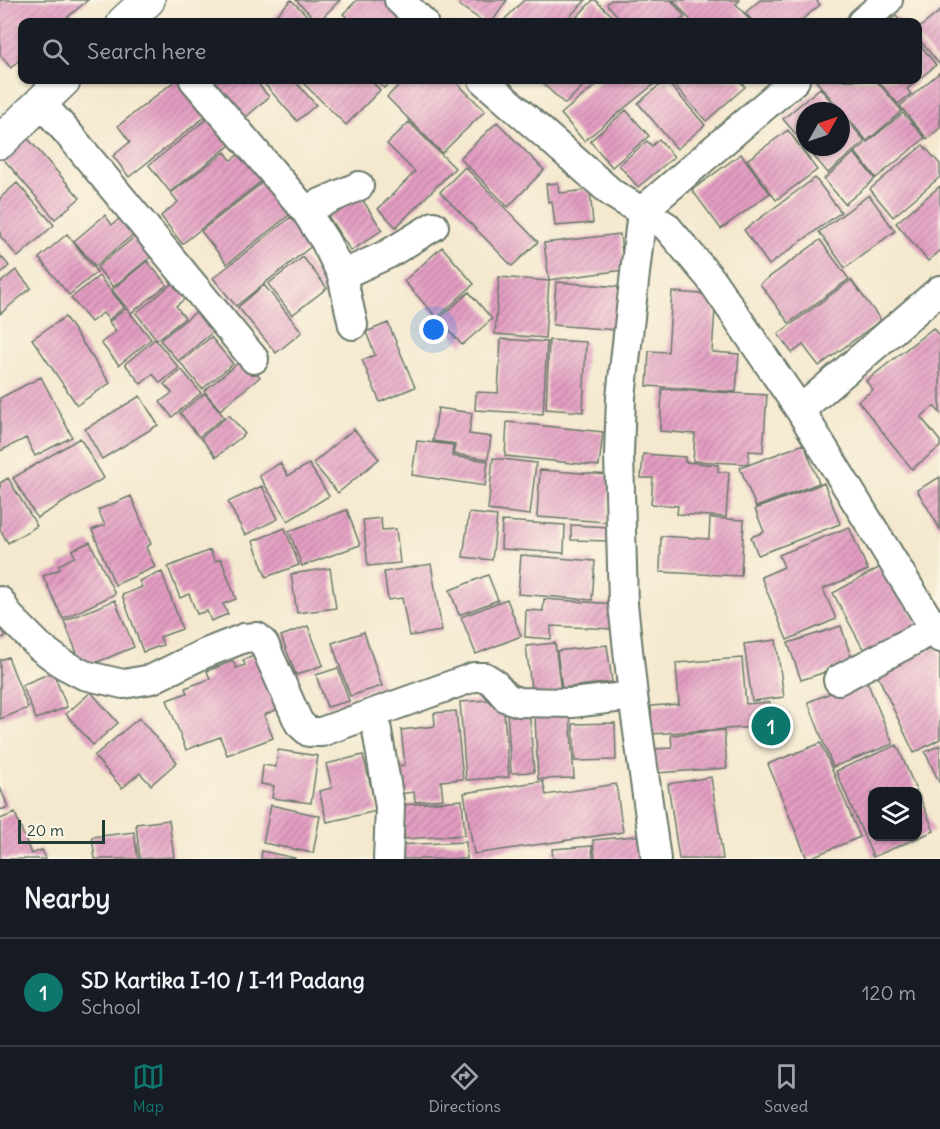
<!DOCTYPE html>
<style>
:root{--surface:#171b24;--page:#20242c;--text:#f1f3f6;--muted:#9ea1a6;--line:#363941;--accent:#0f766e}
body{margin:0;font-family:Delius,sans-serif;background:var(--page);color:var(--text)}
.controls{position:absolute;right:18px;bottom:18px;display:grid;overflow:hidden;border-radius:12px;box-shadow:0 2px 4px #0004}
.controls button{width:54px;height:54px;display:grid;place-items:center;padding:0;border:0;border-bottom:2px solid var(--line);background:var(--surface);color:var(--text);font:30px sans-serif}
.compass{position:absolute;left:796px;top:102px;width:54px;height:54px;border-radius:50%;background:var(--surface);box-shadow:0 2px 4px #0004;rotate:50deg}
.scale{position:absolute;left:18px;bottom:15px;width:87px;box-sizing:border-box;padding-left:6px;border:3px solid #1f3d34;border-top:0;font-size:16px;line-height:21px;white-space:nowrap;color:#1f3d34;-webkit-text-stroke:4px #fcf5e5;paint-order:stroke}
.you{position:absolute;left:434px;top:330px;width:21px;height:21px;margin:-15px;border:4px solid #fff;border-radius:50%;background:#1a73e8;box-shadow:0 0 0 9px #1a73e833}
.badge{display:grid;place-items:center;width:39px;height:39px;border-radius:50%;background:var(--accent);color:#fff;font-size:20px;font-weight:700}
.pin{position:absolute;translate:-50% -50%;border:3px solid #fff;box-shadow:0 2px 6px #0006}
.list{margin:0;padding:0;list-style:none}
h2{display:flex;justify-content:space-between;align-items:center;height:78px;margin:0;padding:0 24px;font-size:26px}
h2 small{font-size:20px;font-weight:400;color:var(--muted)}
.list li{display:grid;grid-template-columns:39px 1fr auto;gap:18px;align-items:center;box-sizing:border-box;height:108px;padding:0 24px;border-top:2px solid var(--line)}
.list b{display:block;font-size:22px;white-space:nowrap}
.list p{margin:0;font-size:20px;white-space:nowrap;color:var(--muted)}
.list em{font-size:20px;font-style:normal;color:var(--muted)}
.icon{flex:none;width:33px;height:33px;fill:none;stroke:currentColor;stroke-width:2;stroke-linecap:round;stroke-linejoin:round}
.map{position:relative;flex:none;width:940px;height:859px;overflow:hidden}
.search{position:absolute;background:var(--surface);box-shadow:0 2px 4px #0004;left:18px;right:18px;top:18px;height:66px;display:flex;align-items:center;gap:15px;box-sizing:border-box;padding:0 21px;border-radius:12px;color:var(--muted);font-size:22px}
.sheet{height:186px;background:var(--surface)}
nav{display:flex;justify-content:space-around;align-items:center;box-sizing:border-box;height:84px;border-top:2px solid var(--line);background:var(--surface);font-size:16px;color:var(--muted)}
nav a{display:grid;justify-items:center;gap:3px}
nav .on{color:var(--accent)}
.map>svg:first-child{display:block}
.building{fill:url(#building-hatch)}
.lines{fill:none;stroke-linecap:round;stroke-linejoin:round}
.minor-casing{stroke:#6a796a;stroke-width:32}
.tertiary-casing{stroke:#6a796a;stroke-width:36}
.minor{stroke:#fff;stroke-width:28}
.tertiary{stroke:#fff;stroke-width:33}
</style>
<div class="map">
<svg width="940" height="859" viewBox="0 0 940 859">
<defs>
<pattern id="building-hatch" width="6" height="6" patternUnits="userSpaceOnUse" patternTransform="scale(1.5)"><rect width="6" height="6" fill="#e49ec3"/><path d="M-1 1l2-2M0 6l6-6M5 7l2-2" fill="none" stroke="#b8829f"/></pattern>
</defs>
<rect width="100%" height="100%" fill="#fcf5e5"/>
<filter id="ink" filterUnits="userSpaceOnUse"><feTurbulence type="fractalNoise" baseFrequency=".0167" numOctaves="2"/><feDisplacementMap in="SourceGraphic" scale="12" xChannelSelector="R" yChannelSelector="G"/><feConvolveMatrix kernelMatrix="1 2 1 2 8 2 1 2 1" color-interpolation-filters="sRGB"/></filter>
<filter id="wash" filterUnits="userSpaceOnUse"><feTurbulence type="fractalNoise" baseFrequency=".008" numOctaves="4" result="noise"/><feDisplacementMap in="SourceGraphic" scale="24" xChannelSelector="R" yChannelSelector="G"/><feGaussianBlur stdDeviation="1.35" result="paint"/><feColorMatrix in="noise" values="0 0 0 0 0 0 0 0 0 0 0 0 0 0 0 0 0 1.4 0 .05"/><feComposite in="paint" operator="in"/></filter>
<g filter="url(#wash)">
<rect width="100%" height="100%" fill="#f4e9cf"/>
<g id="blocks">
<path class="building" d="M0,0H88L62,22H22V57L11,68L0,55Z
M291,0L314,22H269Z
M296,0H340L318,22Z
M357,0H385L408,22H352L343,14Z
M463,0H507L492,22H484L459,5Z
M524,0H586L564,22H502Z
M593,0H595L619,22H572Z
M611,0H671L685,17L678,22H623L607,4Z
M673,0H740L736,4L749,19L745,22H692Z
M760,0H816L820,5L799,22H754L745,13Z
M940,11V65L918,38V29Z
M896,16L901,22H888Z
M918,42L936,65L907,89L911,94L898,104L877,80H918Z
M940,72V128L927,139L900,106Z
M176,80H186L211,112L129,177L113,156L130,142L118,126Z
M212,80H255L269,97L245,118Z
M261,80H294L316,105L297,121Z
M300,80H370L380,90L346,125Z
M375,80H393L384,88Z
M404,80H454L485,111L442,153L387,97Z
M539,80H589L565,104Z
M602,80H659L584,141L561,114Z
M666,80L705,125L677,149L638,103Z
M670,80H739L745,87L706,121Z
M818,80H876L902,111L867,141L816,81Z
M820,88L839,111H805V145L783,119Z
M626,110L649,136L612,167L590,141Z
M841,113L865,141L828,173L806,147H841Z
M903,113L925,138L876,178L855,152Z
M213,114L234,142L170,192L149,165Z
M409,122L455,168L396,227L378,209L415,172L387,144Z
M497,122L544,170L508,207L460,158Z
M788,130L817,170L776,200L747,160Z
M24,134L80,198L55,219L0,155Z
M659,139L674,157L638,187L619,165L647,141L652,146Z
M923,145L940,164V177L893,217L870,189Z
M225,152L231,160L242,152L264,179L182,244L161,216L178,202L171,193Z
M854,153L875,179L845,204L824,179Z
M741,154L770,193L721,229L692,190Z
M465,167L538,242L512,266L440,192Z
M815,178L841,212L769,265L744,230Z
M267,179L293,212L227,264L201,231Z
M17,183L54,225L18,257L0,236V198Z
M558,183L559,193L590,190L593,223L555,226L552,201L548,202L546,184Z
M940,186V251L928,261L896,223Z
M869,195L895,231L845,268L819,232Z
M360,196L382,230L351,251L328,216Z
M125,214L139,230L95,266L74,241L105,215L112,225Z
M291,217L313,245L236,306L213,278Z
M141,232L157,252L113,287L97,267Z
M67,234L97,272L69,295L39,258Z
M620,234L624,270L549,280L544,243Z
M820,240L849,279L789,323L760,284Z
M442,247L474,284L437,318L404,281Z
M0,255L9,266L0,274Z
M303,257L327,288L292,315L268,284Z
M147,261L167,285L131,313L112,290Z
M16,270L31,288L0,314V283Z
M99,276L124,307L109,320L103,313L91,322L71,298Z
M499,277L549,281L545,338L495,334Z
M178,279L191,294L176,306L185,318L157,340L136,313Z
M851,280L881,320L819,366L803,345L792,353L778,334Z
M556,282L620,287L617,330L553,325Z
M264,285L302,332L276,353L238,307Z
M469,292L492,319L462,345L439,319Z
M672,292L716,295L712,352L739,354L736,392L647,386L649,351L668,352Z
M126,308L151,339L119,365L101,343L116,331L109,322Z
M197,311L214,331L178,361L160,340Z
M65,317L110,383L77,405L32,339Z
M388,323L415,387L380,402L362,360L375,355L366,332Z
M933,328L940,337V413L934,406L921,417L940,441V447L912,469L858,401L873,390L866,381Z
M211,337L233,364L202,389L180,362Z
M155,339L179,368L160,383L153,374L141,384L125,364Z
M501,339L547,342L543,414L475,410L476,392L498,393Z
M549,340L586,342L583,412L546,409Z
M244,358L260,377L220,410L204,391Z
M182,370L201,393L172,417L160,402L172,393L164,384Z
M41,377L72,437L35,456L26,438L0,451V398Z
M662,389L767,395L763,452L749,451L748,464L693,461L695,434L660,431Z
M205,393L224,417L199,437L180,413Z
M140,396L158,425L102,459L85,429Z
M438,408L472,413L469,434L491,437L488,459L453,454L455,444L433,441Z
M229,415L245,434L216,457L201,438Z
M507,422L603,432L599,466L505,456Z
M354,429L379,459L338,493L313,463Z
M80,438L104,478L37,518L13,478Z
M417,441L453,445L452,456L488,461L485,486L412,475Z
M804,444L819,483L756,507L740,468Z
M643,454L685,457V462L718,465V472H729L726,517L677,514L678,506L651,504L653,478H641Z
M493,458L536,463L530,515L488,510Z
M280,463L288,476L309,464L329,496L288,521L259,476Z
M540,470L610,475L607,522L537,517Z
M940,477V529L917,490Z
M8,478L37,526L8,543L0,529V483Z
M824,483L840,524L758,555L751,537L764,532L755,509Z
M262,486L278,519L245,535L228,502Z
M131,496L151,544L146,547L155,567L115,585L92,530L105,525L98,510Z
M347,510L360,545L302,566L289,531Z
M469,513L497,516L492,560L463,557Z
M381,518L382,530L396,529L400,563L368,566L363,520Z
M710,518L744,520L741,576L660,572L661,536L709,539Z
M502,521L565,525L564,553L501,549Z
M571,525L611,527L610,541L571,540Z
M849,527L868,570L823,589L836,619L787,640L761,577L784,567L779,555Z
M285,528L299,565L266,577L253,541Z
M90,542L115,594L63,619L43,576L60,569L58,565L75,557L72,550Z
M210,550L215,561L221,559L236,599L223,604L228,614L211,621L207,611L197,614L189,594L180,598L168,567Z
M521,555L595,561L592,600L518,594Z
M431,564L442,631L409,636L402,598L388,600L384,572Z
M884,565L920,630L868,658L833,593Z
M330,568L336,608L297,613L291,574Z
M162,572L182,629L160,637L163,645L143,652L122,595L142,587L139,581Z
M488,575L498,600L459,615L450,590Z
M507,599L521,636L476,654L461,617Z
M544,599L614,604L613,629L551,626V639L525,637L526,610L543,611Z
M115,600L134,647L83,668L64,621Z
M0,626L6,636L0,639Z
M308,626L323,665L296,675L281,636Z
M841,626L853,663L801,680L788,643Z
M364,632L382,686L350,696L332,643Z
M776,640L784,697L752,701L744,644Z
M555,643L561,693L532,696L526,646Z
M607,645L612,682L562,688L557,651Z
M936,646L940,655V739L914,753L877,674Z
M262,653L283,707L264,715L273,738L227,755L220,737L186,750L167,700L187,693L185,688L210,679L207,671L233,661L236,668L245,665L243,660Z
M8,657L28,708L0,719V660Z
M742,658L746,704L770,702L771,726L652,734L651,706L679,704L676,663Z
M338,668L349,701L327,707L316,675Z
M53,672L67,707L36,719L22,685Z
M866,679L893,744L833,767L808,702Z
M91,692L118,723L93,745L66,714Z
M503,699L509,777L466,780L460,702Z
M529,708L534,772L511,773L507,710Z
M456,711L463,779L441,781L443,799L415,802L414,792L399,794L396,766L405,765L401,730L435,726L434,713Z
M570,714L574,778L538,779L535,716Z
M139,718L177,762L151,785L140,773L122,788L94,756Z
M615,723L616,760L575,761L573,724Z
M724,730L727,768L657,773L654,749L672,748L671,735Z
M821,743L860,837L807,859L768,764Z
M897,745L917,792H872V836H918V793L934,831L873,857L836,771Z
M940,745V784L925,752Z
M278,750L318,756L311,803L272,798L274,786L261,784L263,765L276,767Z
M363,755L377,811L327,822L319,791L332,788L326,764Z
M711,777L723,859H679L668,784Z
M543,781L546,795L616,784L623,832L474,854L464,793Z
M0,787L8,807L0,810Z
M462,800L465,835L405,839L402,805Z
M271,805L320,816L313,853L263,843Z
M15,813L31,854L42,850L46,859H0V819Z
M169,820L174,857L140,859L136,824Z
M134,832L138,859H95L92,837Z
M646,835L648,859H595L593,840Z
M466,842L467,859H394L393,845Z
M592,846L593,859H553L552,849Z
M262,851L295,858V859H261Z"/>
</g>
</g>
<g filter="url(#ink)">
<use href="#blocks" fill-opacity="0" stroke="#6a796a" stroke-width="1.5"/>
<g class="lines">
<defs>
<path id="minor" d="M399,0L423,22
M862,22L888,0
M194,80L305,210L359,186
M483,80L613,194L666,226L710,278L800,410L940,638
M40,102L67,132L254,359
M305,210L325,241L342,275L388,254L434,226
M342,275L353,325
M800,410L940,290
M0,601L9,616L40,647L63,664L84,675L123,684L152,679L201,655L244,638L257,637L264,644L299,723L309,732H321L474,677H485L493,682L507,698L519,702L572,703L633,696
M838,680L912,641L940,624
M374,713L390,807L388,859
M656,859L633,696L623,604L619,454L621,397L642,211L795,80"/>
<path id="tertiary" d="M124,22L148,0
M0,142L64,80"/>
</defs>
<use href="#minor" class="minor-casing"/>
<use href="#tertiary" class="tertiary-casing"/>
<use href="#minor" class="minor"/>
<use href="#tertiary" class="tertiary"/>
</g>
</g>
</svg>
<div class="controls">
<button><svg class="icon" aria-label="layers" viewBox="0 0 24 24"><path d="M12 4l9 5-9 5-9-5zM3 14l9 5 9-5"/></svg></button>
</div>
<svg class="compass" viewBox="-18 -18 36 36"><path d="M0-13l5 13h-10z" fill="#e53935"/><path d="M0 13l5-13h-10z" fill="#9ea1a6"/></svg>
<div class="scale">20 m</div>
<div class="you"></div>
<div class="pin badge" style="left:771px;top:726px">1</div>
<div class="search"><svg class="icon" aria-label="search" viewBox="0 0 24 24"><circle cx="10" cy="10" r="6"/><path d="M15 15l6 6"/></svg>Search here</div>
</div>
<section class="sheet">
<h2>Nearby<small></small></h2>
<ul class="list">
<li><span class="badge">1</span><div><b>SD Kartika I-10 / I-11 Padang</b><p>School</p></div><em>120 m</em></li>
</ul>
</section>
<nav>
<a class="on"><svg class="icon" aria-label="map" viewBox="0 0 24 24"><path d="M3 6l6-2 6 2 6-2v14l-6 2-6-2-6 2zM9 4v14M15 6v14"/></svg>Map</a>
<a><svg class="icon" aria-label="directions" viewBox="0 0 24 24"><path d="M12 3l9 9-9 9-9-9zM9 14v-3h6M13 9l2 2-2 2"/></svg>Directions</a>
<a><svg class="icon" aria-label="saved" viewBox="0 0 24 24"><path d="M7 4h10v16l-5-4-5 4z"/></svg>Saved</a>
</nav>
